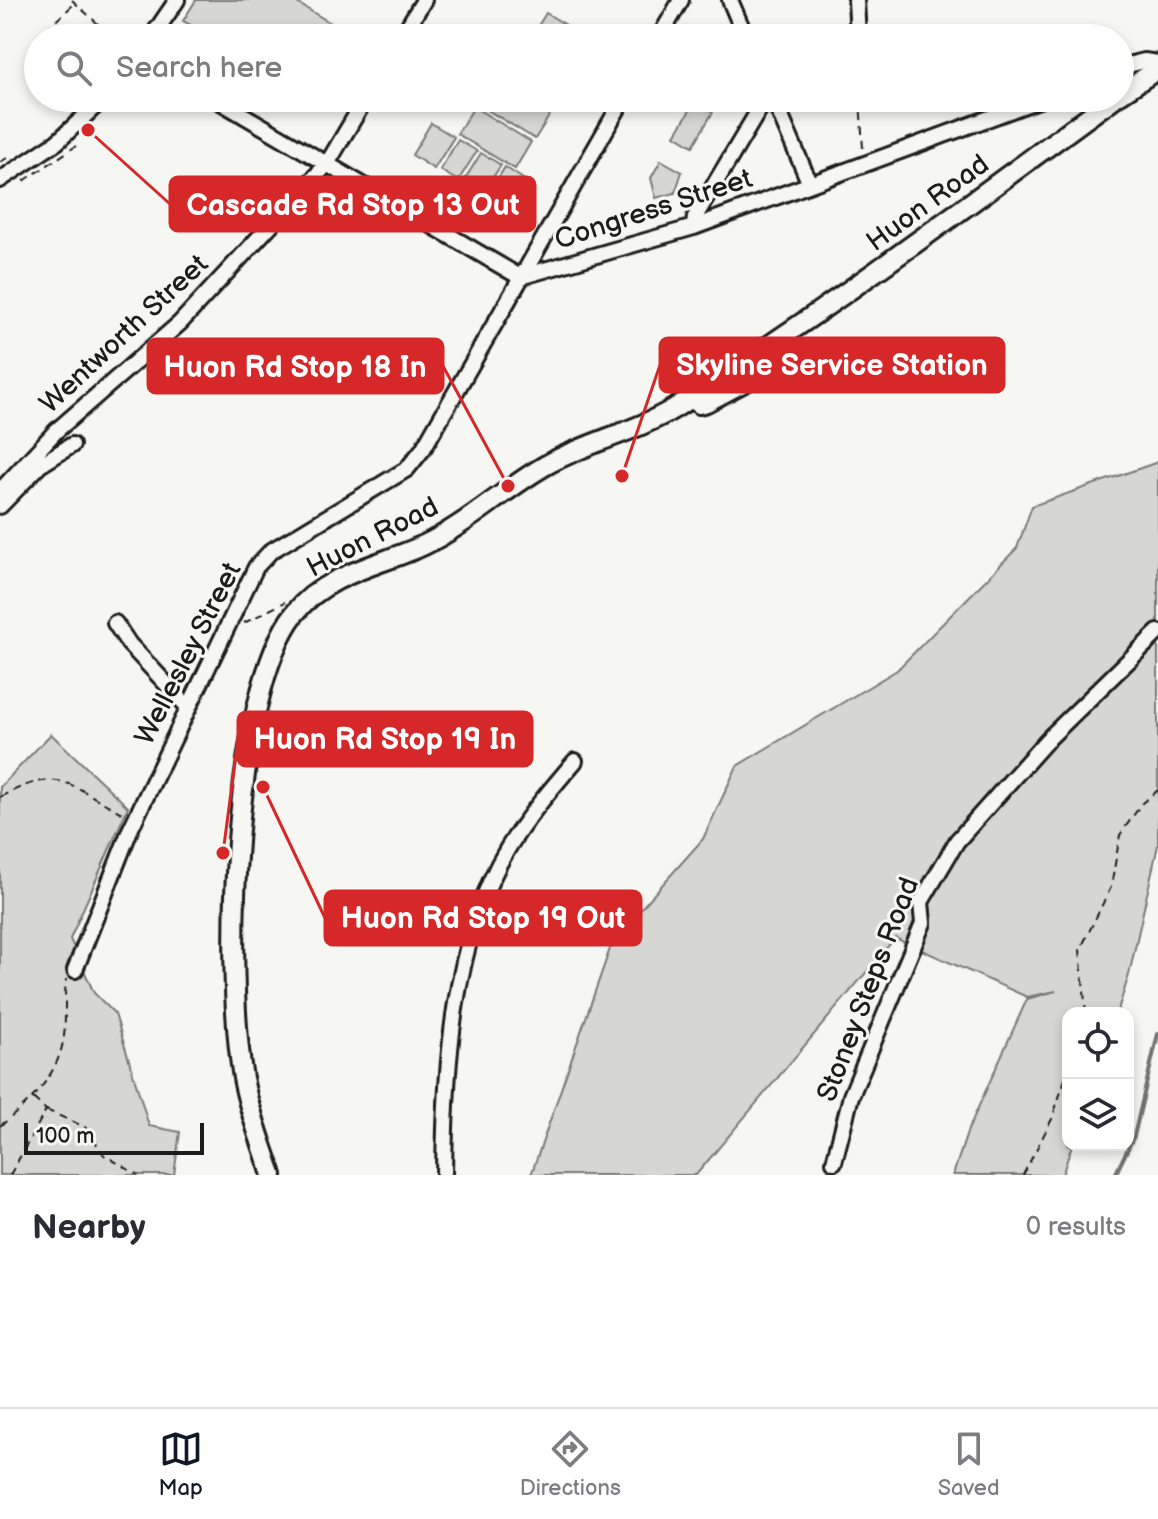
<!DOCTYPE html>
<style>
:root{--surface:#fff;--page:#f2f2f3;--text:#2b2b33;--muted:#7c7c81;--line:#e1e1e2;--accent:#111827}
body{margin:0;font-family:"Balsamiq Sans",sans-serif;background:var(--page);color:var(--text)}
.controls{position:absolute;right:24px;bottom:24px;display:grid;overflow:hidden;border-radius:16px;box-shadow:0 4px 12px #0003}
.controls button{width:72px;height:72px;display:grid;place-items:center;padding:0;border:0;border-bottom:2px solid var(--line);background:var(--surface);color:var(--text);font:40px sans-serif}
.scale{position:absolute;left:24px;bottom:20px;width:180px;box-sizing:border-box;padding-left:8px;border:4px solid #1c1c1c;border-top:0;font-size:22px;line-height:28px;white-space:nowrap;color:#1c1c1c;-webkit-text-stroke:6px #f6f6f2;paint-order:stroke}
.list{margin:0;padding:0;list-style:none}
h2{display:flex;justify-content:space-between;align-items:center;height:104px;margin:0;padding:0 32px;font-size:34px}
h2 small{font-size:26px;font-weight:400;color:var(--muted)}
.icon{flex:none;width:44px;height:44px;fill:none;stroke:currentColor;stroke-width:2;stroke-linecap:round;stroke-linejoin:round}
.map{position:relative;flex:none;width:1158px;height:1175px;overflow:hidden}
.search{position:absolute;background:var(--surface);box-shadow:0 4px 12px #0003;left:24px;right:24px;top:24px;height:88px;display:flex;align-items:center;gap:20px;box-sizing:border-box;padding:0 28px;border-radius:44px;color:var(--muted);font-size:30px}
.sheet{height:232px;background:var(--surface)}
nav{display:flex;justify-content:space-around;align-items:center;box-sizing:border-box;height:112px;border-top:2px solid var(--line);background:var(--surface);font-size:22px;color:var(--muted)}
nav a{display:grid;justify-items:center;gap:4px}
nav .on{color:var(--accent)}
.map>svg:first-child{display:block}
.green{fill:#d6d6d2;stroke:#797977;stroke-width:2}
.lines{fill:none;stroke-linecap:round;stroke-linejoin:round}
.stream{stroke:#727271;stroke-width:4}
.minor-casing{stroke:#1c1c1c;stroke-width:20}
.major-casing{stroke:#1c1c1c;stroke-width:24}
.path{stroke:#1c1c1c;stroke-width:2;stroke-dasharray:8 6;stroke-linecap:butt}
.minor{stroke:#f6f6f2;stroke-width:14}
.major{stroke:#f6f6f2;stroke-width:18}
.labels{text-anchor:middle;stroke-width:6;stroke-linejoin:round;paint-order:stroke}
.street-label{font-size:28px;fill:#1c1c1c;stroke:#f6f6f2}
.leader{fill:none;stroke:#d62828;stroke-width:3}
.callout-dot{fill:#d62828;stroke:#f6f6f2;stroke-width:3}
.callout{fill:#d62828;stroke:#d62828;stroke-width:3}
.callout-label{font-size:30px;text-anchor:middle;font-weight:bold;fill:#fff}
</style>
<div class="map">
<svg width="1158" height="1175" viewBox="0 0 1158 1175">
<rect width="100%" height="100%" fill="#f6f6f2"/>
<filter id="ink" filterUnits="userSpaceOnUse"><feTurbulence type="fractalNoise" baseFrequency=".0125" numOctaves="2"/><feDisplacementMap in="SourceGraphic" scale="16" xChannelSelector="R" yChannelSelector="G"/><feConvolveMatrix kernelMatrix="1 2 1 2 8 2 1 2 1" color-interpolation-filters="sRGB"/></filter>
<g filter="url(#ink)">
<path class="green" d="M196,0H292L356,38H214L183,21Z
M546,13L586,37L585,38H539L533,34Z
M479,98H526L551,113L535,139L476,103Z
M695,102L713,112L693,146L675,135Z
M474,107L531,142L515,169L457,134Z
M431,123L454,137L434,169L412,155Z
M458,140L477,151L458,181L440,170Z
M481,153L501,165L484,191L465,179Z
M661,160L682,172L675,193L656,198L651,178Z
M505,167L523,179L508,204L489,193Z
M1158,462V845L1129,975L1117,1013H1068V1145H1072L1062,1175H953L968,1130L1027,999L1056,991L1027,997L895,938L696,1175H531L613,940L703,839L737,766L897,670L1017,548L1032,506Z
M51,734L128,807L70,939L94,993L115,1014L149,1126L180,1132L174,1175H0V787Z"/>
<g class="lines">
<path class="stream" d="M1115,1175L1134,1136L1158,1034"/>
<defs>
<path id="minor" d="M730,0L746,38
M856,0L858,38
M151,38L177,0
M401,38L424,0
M659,38L681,0
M1120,67L1144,61L1158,63
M214,98L520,277L694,227L1044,98
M773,98L810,184
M0,180L57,142L104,98
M694,227L695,217L766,98
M689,399L699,406L707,404L803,353
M0,491L56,431L180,323L327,164L366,98
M0,506L40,465L72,445
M115,623L129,644L187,706
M75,970L130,830L256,567L271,551L407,469L423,449L624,98
M834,1162L851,1096L923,923L921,902L957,841L1047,740L1158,632
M444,1175C445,1070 452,940 508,848C527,817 551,789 575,761"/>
<path id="major" d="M1120,94L1158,69
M272,1175C262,1143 249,1111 243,1078C225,976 231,695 295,613C325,574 381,565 424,545C468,524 505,488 548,464C588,442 635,432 675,408C715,384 753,356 792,330C902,255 1007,176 1114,98"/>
</defs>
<use href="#minor" class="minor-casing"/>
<use href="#major" class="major-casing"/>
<path class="path" d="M72,0L113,38
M46,30L74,4
M134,38L139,31
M860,98L863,149
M0,162L9,157
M24,181L76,146
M244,623L285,602
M0,797C61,765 67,784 122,813
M1086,1013L1080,950L1111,887L1120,835L1142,803L1158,790
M46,1110L85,1127L104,1155L138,1175
M0,1126C30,1103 59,1075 64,1036C66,1017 64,998 66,979
M10,1175L46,1110L33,1098
M1023,1175L1052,1119L1068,1070"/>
<use href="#minor" class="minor"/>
<use href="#major" class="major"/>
</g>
</g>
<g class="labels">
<g class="street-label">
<text transform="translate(927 202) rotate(-36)" y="10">Huon Road</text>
<text transform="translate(653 208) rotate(-18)" y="10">Congress Street</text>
<text transform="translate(123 333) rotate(-43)" y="10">Wentworth Street</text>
<text transform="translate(372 536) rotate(-27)" y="10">Huon Road</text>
<text transform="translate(187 653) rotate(-63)" y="10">Wellesley Street</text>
<text transform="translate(867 989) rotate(-69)" y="10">Stoney Steps Road</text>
</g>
</g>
<path class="leader" d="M88 130L170 204M622 476L660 365M508 486L443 366M223 853L238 739M263 787L325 918"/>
<g class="callout-dot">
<circle cx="88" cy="130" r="8"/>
<circle cx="622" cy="476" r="8"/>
<circle cx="508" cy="486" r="8"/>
<circle cx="223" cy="853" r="8"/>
<circle cx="263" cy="787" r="8"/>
</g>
<g class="callout">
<rect x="170" y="177" width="365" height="54" rx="8"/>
<rect x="660" y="338" width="344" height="54" rx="8"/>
<rect x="148" y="339" width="295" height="54" rx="8"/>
<rect x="238" y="712" width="294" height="54" rx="8"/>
<rect x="325" y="891" width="316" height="54" rx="8"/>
</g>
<g class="callout-label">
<text x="353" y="215">Cascade Rd Stop 13 Out</text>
<text x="832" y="375">Skyline Service Station</text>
<text x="295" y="377">Huon Rd Stop 18 In</text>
<text x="385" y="749">Huon Rd Stop 19 In</text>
<text x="483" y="928">Huon Rd Stop 19 Out</text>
</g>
</svg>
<div class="controls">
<button><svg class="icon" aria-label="locate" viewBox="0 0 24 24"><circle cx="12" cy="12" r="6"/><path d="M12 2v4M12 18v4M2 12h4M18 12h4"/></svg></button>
<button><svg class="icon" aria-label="layers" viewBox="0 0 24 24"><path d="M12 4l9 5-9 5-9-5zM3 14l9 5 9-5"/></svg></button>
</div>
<div class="scale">100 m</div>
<div class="search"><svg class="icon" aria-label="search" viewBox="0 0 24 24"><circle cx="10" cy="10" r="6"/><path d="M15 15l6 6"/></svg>Search here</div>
</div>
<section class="sheet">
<h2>Nearby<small>0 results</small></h2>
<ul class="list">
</ul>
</section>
<nav>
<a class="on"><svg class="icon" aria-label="map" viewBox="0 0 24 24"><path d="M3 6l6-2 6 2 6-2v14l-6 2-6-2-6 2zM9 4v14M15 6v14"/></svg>Map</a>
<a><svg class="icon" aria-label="directions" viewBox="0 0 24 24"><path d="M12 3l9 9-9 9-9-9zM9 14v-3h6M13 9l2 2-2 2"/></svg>Directions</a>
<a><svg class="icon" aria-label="saved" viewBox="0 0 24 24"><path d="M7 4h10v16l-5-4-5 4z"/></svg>Saved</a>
</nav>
